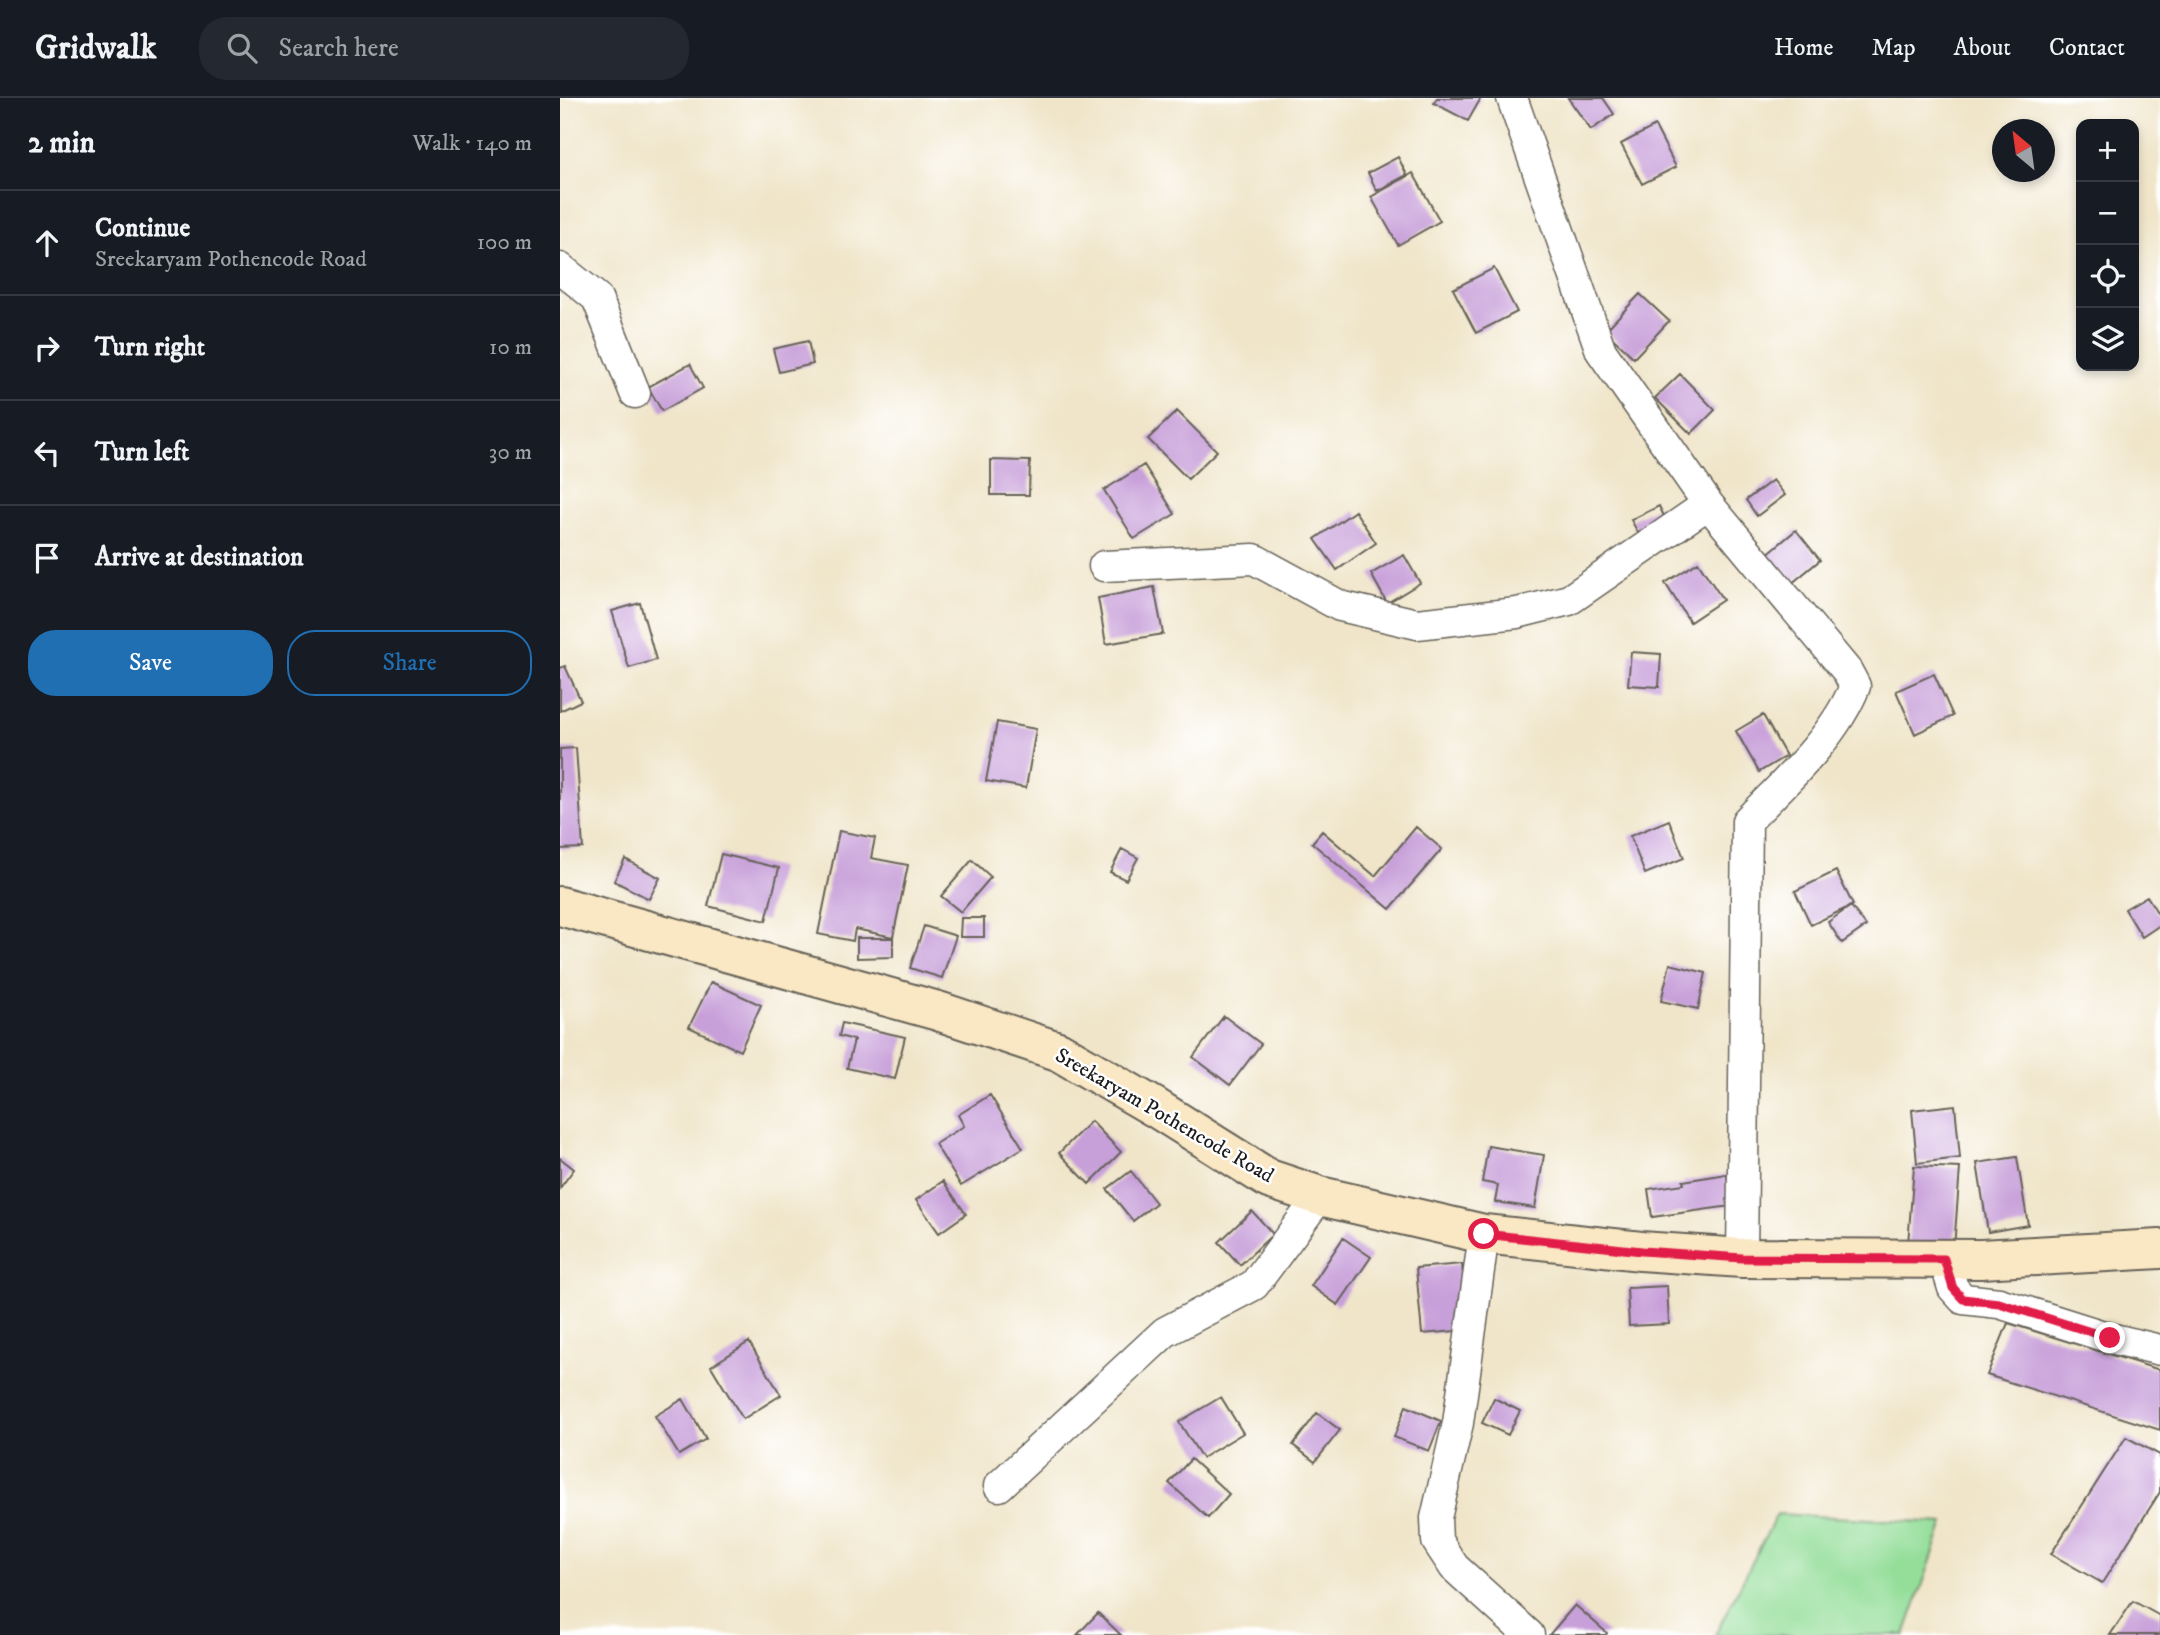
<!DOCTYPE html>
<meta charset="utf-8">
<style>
:root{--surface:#171b24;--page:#242831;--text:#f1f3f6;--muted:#9ea1a6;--line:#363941;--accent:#1f6fb2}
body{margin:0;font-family:"IM FELL DW Pica",serif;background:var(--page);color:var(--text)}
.controls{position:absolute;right:21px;top:21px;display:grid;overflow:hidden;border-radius:14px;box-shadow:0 4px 10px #0003}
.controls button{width:63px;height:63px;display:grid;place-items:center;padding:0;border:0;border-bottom:2px solid var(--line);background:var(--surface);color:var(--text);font:35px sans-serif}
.compass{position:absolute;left:1432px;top:21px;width:63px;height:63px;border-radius:50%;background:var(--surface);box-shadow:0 4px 10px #0003;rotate:331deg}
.stop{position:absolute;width:21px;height:21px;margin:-16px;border:5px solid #e11d48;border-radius:50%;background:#fff}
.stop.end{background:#e11d48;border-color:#fff;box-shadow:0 2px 7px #0008}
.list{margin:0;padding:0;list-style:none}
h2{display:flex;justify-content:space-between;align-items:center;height:91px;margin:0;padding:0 28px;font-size:30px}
h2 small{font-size:23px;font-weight:400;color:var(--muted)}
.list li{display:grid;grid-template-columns:46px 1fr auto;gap:21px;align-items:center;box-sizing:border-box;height:105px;padding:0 28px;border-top:2px solid var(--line)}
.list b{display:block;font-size:26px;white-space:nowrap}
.list p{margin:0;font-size:23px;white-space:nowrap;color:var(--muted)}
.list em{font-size:23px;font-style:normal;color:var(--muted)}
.actions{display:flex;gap:14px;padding:21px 28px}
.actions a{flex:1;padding:16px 0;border:2px solid var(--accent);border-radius:28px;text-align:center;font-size:24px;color:var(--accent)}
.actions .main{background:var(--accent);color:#fff}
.icon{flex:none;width:38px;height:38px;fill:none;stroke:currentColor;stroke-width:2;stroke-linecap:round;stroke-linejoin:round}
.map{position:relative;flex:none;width:1600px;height:1537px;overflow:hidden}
header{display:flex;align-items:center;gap:42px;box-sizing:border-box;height:98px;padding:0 35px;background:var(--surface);border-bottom:2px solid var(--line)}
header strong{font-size:33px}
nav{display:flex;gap:38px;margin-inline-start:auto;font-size:24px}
.search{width:490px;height:63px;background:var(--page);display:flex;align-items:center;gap:18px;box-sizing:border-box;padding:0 24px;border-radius:28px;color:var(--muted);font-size:26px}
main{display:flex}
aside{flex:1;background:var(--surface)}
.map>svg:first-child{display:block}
.green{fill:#94de9a;stroke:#587d5b;stroke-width:2}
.building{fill:#c79fd9}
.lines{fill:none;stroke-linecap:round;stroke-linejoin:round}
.minor-casing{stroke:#666259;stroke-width:33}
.secondary-casing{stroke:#666259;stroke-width:42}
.minor{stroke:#fff;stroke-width:30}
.secondary{stroke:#fae7c3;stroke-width:38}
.route{stroke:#e11d48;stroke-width:9}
.labels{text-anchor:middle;stroke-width:5;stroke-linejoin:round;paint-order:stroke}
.street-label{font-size:21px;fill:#1c1c1c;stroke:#fff}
</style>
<header>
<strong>Gridwalk</strong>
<div class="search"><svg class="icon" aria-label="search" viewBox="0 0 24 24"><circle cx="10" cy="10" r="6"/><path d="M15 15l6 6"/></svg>Search here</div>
<nav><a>Home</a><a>Map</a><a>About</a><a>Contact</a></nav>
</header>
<main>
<aside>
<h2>2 min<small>Walk · 140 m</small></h2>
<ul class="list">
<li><svg class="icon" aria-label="ahead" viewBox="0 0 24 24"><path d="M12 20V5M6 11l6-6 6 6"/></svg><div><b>Continue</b><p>Sreekaryam Pothencode Road</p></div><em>100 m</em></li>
<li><svg class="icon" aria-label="right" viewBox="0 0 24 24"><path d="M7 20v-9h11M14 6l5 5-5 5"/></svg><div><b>Turn right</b></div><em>10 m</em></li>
<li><svg class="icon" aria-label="left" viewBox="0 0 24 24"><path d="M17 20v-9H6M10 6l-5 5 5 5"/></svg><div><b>Turn left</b></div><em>30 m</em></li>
<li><svg class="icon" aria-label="arrive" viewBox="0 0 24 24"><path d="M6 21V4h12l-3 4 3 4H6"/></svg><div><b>Arrive at destination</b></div></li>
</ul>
<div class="actions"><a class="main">Save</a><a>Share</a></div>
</aside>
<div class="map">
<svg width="1600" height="1537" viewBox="0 0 1600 1537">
<rect width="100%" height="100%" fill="#fff"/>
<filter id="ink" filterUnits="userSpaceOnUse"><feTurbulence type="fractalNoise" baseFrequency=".0143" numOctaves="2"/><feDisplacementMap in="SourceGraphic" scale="14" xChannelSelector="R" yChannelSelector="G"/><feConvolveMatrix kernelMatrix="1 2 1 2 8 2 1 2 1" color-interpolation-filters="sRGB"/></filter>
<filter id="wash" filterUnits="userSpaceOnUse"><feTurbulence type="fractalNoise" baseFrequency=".00686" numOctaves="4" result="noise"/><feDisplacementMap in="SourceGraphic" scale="28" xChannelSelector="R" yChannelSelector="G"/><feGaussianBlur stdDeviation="1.57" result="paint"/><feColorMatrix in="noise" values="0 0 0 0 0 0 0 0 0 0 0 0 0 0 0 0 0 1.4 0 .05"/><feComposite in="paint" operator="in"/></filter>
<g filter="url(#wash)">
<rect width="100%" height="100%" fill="#f0e5c9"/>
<path class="green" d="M1217,1416L1384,1425L1345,1537H1155Z"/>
<g id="blocks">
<path class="building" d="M877,0H921L908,23L874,5Z
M1008,0H1043L1054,16L1031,32Z
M1095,28L1116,69L1082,86L1061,46Z
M838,59L847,77L817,93L808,75Z
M853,75L880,123L838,147L811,99Z
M934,170L957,214L916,235L893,191Z
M1080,196L1109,223L1074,260L1045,233Z
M248,243L253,266L219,274L213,251Z
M130,266L143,290L102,313L88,289Z
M1120,276L1155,312L1131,336L1095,300Z
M617,313L657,353L628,381L588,341Z
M431,362L470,363L469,397H431Z
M584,367L615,416L574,441L544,392Z
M1213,382L1225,397L1197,418L1186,402Z
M1099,408L1108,426L1081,440L1071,422Z
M795,413L816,445L777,472L755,441Z
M1236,432L1260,462L1231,486L1206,457Z
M844,457L860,485L827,505L811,476Z
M1138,464L1163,502L1130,524L1105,485Z
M594,489L603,536L546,546L538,500Z
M80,505L96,562L69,570L52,513Z
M1071,554L1101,556L1099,589L1068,587Z
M5,568L21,603L0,613V570Z
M1374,576L1393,618L1355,636L1336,593Z
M1203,617L1226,658L1199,674L1176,633Z
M437,624L476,631L466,690L426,683Z
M16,650L23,750L0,751V651Z
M1109,722L1124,760L1085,776L1070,738Z
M856,729L882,751L830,811L752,745L762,733L815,778Z
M279,733L315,740L311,760L348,767L333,839L295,831L293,843L258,836Z
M562,751L578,760L566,782L550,774Z
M161,756L219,770L206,823L148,808Z
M65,761L100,780L89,801L54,783Z
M412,762L431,779L401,814L381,798Z
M1276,773L1293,807L1251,827L1235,793Z
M1587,798L1600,819V827L1582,839L1565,811Z
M1291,808L1306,828L1282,845L1268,824Z
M401,820H424V839H400Z
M364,828L396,838L382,880L350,870Z
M297,840H333V859L297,860Z
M1110,866L1146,875L1138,911L1101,903Z
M151,884L201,907L180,953L129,929Z
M664,918L701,946L670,987L633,959Z
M282,925L345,939L335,981L287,970L294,942L279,938Z
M430,997L463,1050L401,1088L375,1046L404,1028L398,1017Z
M1395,1007L1400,1060L1357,1065L1352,1012Z
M531,1023L561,1054L529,1086L499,1055Z
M928,1048L984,1057L975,1110L935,1104L938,1087L922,1084Z
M1457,1059L1468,1127L1428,1134L1417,1065Z
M0,1060L14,1071L0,1090Z
M1354,1068L1400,1070L1394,1150L1348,1146Z
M571,1073L596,1105L573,1123L547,1091Z
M1167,1076L1171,1108L1092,1119L1088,1091L1124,1086L1123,1083Z
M383,1083L406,1116L379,1135L356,1102Z
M692,1113L713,1136L680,1167L659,1144Z
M783,1140L811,1159L778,1207L751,1188Z
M902,1166L908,1232L862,1236L856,1170Z
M1107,1188L1109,1226L1069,1228L1067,1190Z
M1448,1225L1600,1272V1332L1427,1277Z
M189,1244L221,1297L183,1321L151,1268Z
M661,1299L683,1335L642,1360L619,1324Z
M934,1300L960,1313L948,1337L922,1325Z
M123,1301L146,1341L119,1357L95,1318Z
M846,1308L881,1323L869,1353L834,1339Z
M757,1315L780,1332L755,1364L733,1347Z
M1566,1339L1600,1357V1394L1542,1485L1491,1456Z
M631,1361L669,1396L648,1420L609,1385Z
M1573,1503L1600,1518V1534L1598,1537H1550Z
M1015,1507L1047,1535L1046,1537H989Z
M538,1515L561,1537H517Z"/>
</g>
</g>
<g filter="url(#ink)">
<use href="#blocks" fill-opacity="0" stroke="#666259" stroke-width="2"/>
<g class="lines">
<defs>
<path id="minor" d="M952,0L1041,253L1148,406L1287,573L1295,588C1275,639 1225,684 1187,723L1182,1160
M0,170L37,200L75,295
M544,468L694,461L780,508L857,526L957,515L1009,502L1148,406
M924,1136L898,1325L876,1420L877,1443L894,1469L969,1537
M1384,1161L1393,1190L1403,1201L1439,1205L1550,1240L1600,1252
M439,1388L605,1234L694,1187L760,1098"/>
<path id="secondary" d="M0,808L378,913L498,953L596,1010L709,1081L760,1098L924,1136L1081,1153L1182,1160L1421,1161L1600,1151"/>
</defs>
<use href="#minor" class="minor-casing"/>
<use href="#secondary" class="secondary-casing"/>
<use href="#minor" class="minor"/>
<use href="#secondary" class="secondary"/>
</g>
</g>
<g class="lines" filter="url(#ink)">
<path class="route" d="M924,1136L1082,1153L1182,1160L1384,1161L1393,1190L1403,1201L1439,1205L1550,1240"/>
</g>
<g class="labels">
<g class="street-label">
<text transform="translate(605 1017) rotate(30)" y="7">Sreekaryam Pothencode Road</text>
</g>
</g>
</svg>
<div class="controls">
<button>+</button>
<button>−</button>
<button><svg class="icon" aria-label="locate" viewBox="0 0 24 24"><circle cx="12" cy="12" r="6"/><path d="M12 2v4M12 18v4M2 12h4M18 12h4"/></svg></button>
<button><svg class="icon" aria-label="layers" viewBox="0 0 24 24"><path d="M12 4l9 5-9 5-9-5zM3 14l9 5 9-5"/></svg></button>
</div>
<svg class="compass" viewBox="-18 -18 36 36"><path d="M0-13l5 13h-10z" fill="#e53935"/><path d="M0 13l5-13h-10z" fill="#9ea1a6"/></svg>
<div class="stop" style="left:924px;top:1136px"></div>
<div class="stop end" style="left:1550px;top:1240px"></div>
</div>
</main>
